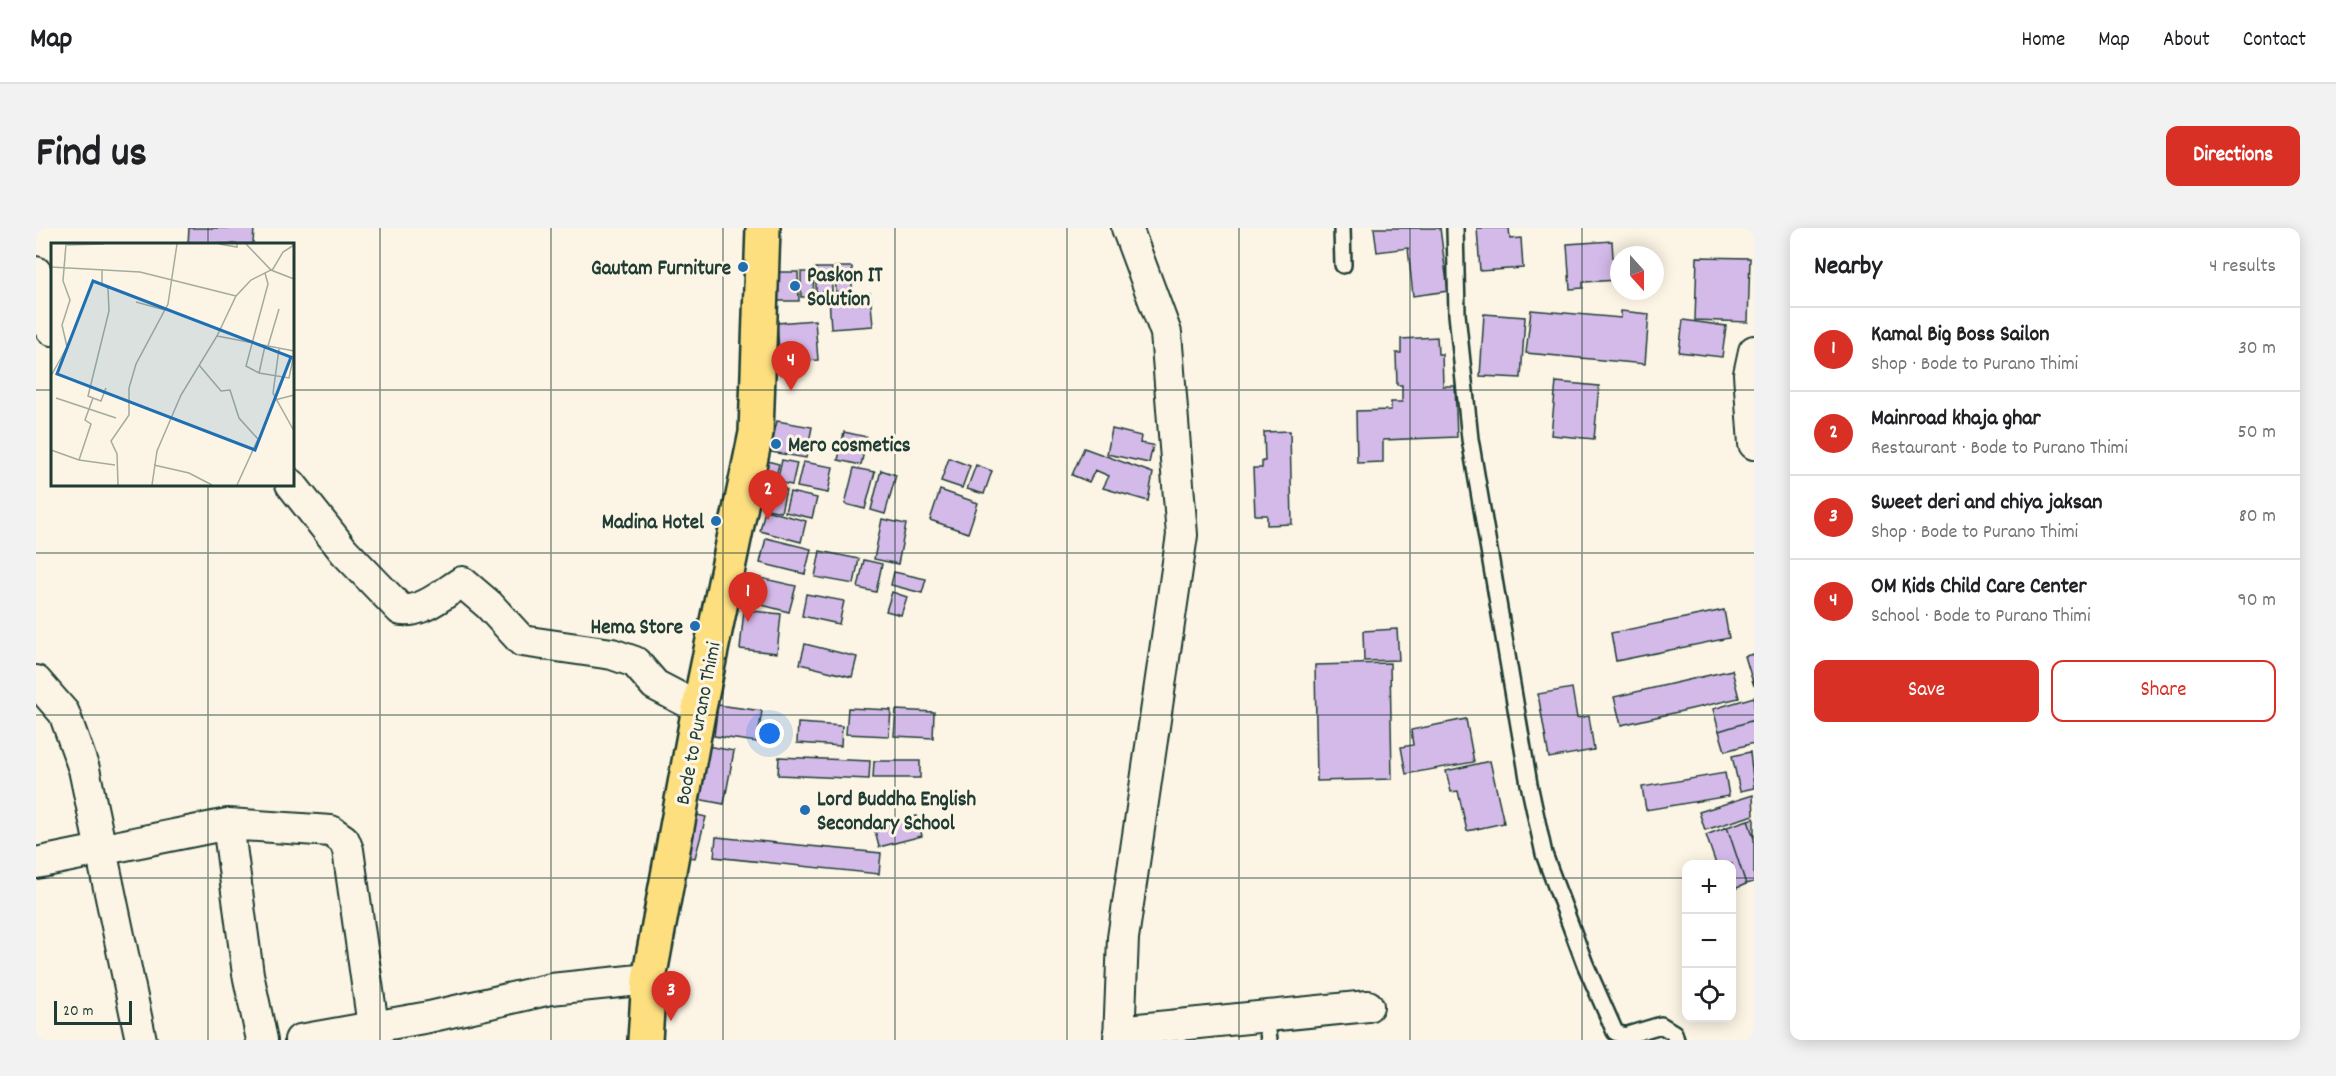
<!DOCTYPE html>
<meta charset="utf-8">
<style>
:root{--surface:#fff;--page:#f2f2f2;--text:#202124;--muted:#757577;--line:#e0e0e0;--accent:#d93025}
body{margin:0;font-family:Dekko,sans-serif;background:var(--page);color:var(--text)}
.controls{position:absolute;right:18px;bottom:18px;display:grid;overflow:hidden;border-radius:12px;box-shadow:0 3px 15px #0003}
.controls button{width:54px;height:54px;display:grid;place-items:center;padding:0;border:0;border-bottom:2px solid var(--line);background:var(--surface);color:var(--text);font:30px sans-serif}
.compass{position:absolute;left:1574px;top:18px;width:54px;height:54px;border-radius:50%;background:var(--surface);box-shadow:0 3px 15px #0003;rotate:159deg}
.scale{position:absolute;left:18px;bottom:15px;width:78px;box-sizing:border-box;padding-left:6px;border:3px solid #1f3d34;border-top:0;font-size:16px;line-height:21px;white-space:nowrap;color:#1f3d34;-webkit-text-stroke:4px #fcf5e5;paint-order:stroke}
.you{position:absolute;left:734px;top:506px;width:21px;height:21px;margin:-15px;border:4px solid #fff;border-radius:50%;background:#1a73e8;box-shadow:0 0 0 9px #1a73e833}
.badge{display:grid;place-items:center;width:39px;height:39px;border-radius:50%;background:var(--accent);color:#fff;font-size:20px;font-weight:700}
.pin{position:absolute;translate:-50% -50px;filter:drop-shadow(0 2px 3px #0008)}
.pin::after{content:'';position:absolute;top:32px;width:21px;height:18px;background:inherit;clip-path:polygon(0 0,100% 0,50% 100%)}
.list{margin:0;padding:0;list-style:none}
h2{display:flex;justify-content:space-between;align-items:center;height:78px;margin:0;padding:0 24px;font-size:26px}
h2 small{font-size:20px;font-weight:400;color:var(--muted)}
.list li{display:grid;grid-template-columns:39px 1fr auto;gap:18px;align-items:center;box-sizing:border-box;height:84px;padding:0 24px;border-top:2px solid var(--line)}
.list b{display:block;font-size:22px;white-space:nowrap}
.list p{margin:0;font-size:20px;white-space:nowrap;color:var(--muted)}
.list em{font-size:20px;font-style:normal;color:var(--muted)}
.actions{display:flex;gap:12px;padding:18px 24px}
.actions a{flex:1;padding:14px 0;border:2px solid var(--accent);border-radius:12px;text-align:center;font-size:21px;color:var(--accent)}
.actions .main{background:var(--accent);color:#fff}
.icon{flex:none;width:33px;height:33px;fill:none;stroke:currentColor;stroke-width:2;stroke-linecap:round;stroke-linejoin:round}
.map{position:relative;flex:none;width:1718px;height:812px;overflow:hidden;border-radius:12px}
header{display:flex;align-items:center;gap:36px;box-sizing:border-box;height:84px;padding:0 30px;background:var(--surface);border-bottom:2px solid var(--line)}
header strong{font-size:28px}
nav{display:flex;gap:33px;margin-inline-start:auto;font-size:21px}
.intro{display:flex;align-items:center;justify-content:space-between;box-sizing:border-box;height:144px;padding:0 36px}
h1{margin:0;font-size:42px}
.button{padding:15px 27px;border-radius:12px;background:var(--accent);color:#fff;font-size:21px;font-weight:700}
main{display:flex;gap:36px;padding:0 36px}
aside{flex:1;background:var(--surface);border-radius:12px;box-shadow:0 3px 15px #0003}
.map>svg:first-child{display:block}
.building{fill:#d4bae9;stroke:#1f3d34;stroke-width:1.5}
.lines{fill:none;stroke-linecap:round;stroke-linejoin:round}
.service-casing{stroke:#1f3d34;stroke-width:20}
.minor-casing{stroke:#1f3d34;stroke-width:34}
.primary-casing{stroke:#1f3d34;stroke-width:38}
.service{stroke:#fcf5e5;stroke-width:15}
.minor{stroke:#fcf5e5;stroke-width:30}
.primary{stroke:#fddf80;stroke-width:33}
.grid{fill:none;stroke:#1f3d34;stroke-width:1.5;stroke-opacity:0.55}
.poi-dot{fill:#1f6fb2;stroke:#fcf5e5;stroke-width:2}
.labels{text-anchor:middle;stroke-width:6;stroke-linejoin:round;paint-order:stroke}
.poi-label{font-size:21px;font-weight:bold;fill:#1f3d34;stroke:#fcf5e5;text-anchor:end}
.street-label{font-size:21px;fill:#1f3d34;stroke:#fcf5e5}
.inset-road{fill:none;stroke:#a4ab9e;stroke-width:1.5}
.view{fill:#1f6fb2;fill-opacity:0.15;stroke:#1f6fb2;stroke-width:3}
.inset-edge{fill:none;stroke:#1f3d34;stroke-width:3}
</style>
<header>
<strong>Map</strong>
<nav><a>Home</a><a>Map</a><a>About</a><a>Contact</a></nav>
</header>
<div class="intro"><h1>Find us</h1><a class="button">Directions</a></div>
<main>
<div class="map">
<svg width="1718" height="812" viewBox="0 0 1718 812">
<rect width="100%" height="100%" fill="#fcf5e5"/>
<filter id="ink" filterUnits="userSpaceOnUse"><feTurbulence type="fractalNoise" baseFrequency=".0167" numOctaves="2"/><feDisplacementMap in="SourceGraphic" scale="12" xChannelSelector="R" yChannelSelector="G"/><feConvolveMatrix kernelMatrix="1 2 1 2 8 2 1 2 1" color-interpolation-filters="sRGB"/></filter>
<g filter="url(#ink)">
<path class="building" d="M153,0H218L217,16H152Z
M1338,0H1404L1412,63L1377,68L1372,20L1341,24Z
M1441,0H1473L1474,11L1485,10L1487,40L1444,43Z
M1576,13L1577,30H1583V52L1547,54V60L1534,61L1531,16Z
M1661,29L1714,30L1712,94L1659,92Z
M799,39H816V63L800,64Z
M780,40H796V64H780Z
M741,44H762L763,73H742Z
M765,44H778L777,69H765Z
M834,65L837,98L795,101L793,69Z
M1495,82L1585,90V83L1613,86L1609,136L1490,125Z
M1448,86L1489,89L1485,150L1444,148Z
M779,92L782,132L744,135L741,95Z
M1647,92L1690,98L1686,129L1643,124Z
M1401,109L1402,126H1406L1407,158H1419L1421,209L1347,212V234L1321,235L1320,183L1355,182V174H1366V157H1361L1360,125H1365V111Z
M1520,154L1563,158L1558,211L1515,207Z
M741,193L776,199L770,230L734,224Z
M1076,201L1105,208L1104,215L1117,217L1113,235L1071,226Z
M1254,203L1256,296L1231,297V287H1219L1217,240H1226V233H1229L1228,204Z
M808,204L831,209L825,237L802,232Z
M1048,220L1117,245L1112,273L1067,260L1073,248L1059,242L1053,254L1036,247Z
M913,230L934,238L926,260L905,253Z
M746,232L761,235L756,257L741,254Z
M731,233L743,236L738,256L726,253Z
M767,234L797,239L792,265L761,259Z
M940,237L956,243L948,266L931,261Z
M818,240L839,244L829,281L809,276Z
M845,242L860,247L849,286L835,282Z
M732,258L750,261L745,284L727,280Z
M904,262L942,275L932,305L894,292Z
M754,264L781,270L776,290L749,284Z
M729,282L770,293L765,314L724,303Z
M846,291L870,296L862,336L838,331Z
M730,310L775,321L769,346L724,335Z
M784,323L823,331L818,356L779,349Z
M828,332L846,336L840,364L822,360Z
M858,344L890,351L886,365L855,357Z
M716,348L760,358L753,384L710,373Z
M856,364L871,369L865,387L850,383Z
M770,366L808,373L803,396L766,388Z
M708,382L745,386L741,425L704,421Z
M1688,382L1693,410L1580,433L1575,405Z
M1361,401L1363,432L1328,433L1327,403Z
M769,416L821,429L816,449L764,436Z
M1718,426V458L1709,428Z
M1354,435L1356,551L1281,553L1279,437Z
M1696,442L1703,470L1585,497L1578,469Z
M1536,460L1541,490L1553,488L1558,522L1513,530L1502,466Z
M1718,469V492L1683,503L1677,481Z
M682,477L726,483L721,514L678,508Z
M812,480L855,482L853,508L810,506Z
M860,482L898,484L897,510L858,508Z
M1430,491L1438,534L1370,546L1365,519L1377,517L1375,502Z
M1718,492V515L1689,523L1683,503Z
M762,495L806,498L805,518L761,515Z
M666,517L698,523L688,576L656,570Z
M1714,524L1718,560L1704,563L1696,528Z
M743,529L834,533L833,551L742,547Z
M838,533H884V550H837Z
M1454,533L1468,595L1431,603L1422,563L1415,564L1410,543Z
M1689,545L1693,568L1610,582L1606,559Z
M1717,567L1718,587L1669,602L1663,584Z
M653,585L670,589L659,630L642,627Z
M881,588L886,608L843,619L838,599Z
M1718,590V611L1712,592Z
M1712,592L1718,611V654L1710,656L1691,599Z
M1691,599L1710,656L1696,662V636H1680L1670,607Z
M680,609L845,625L843,646L678,629Z"/>
<g class="lines">
<defs>
<path id="service" d="M1306,0L1307,37
M1419,0L1421,86L1434,211L1493,556L1508,626L1549,736L1579,804L1588,808L1625,797L1638,805L1640,812
M1230,788L1233,812"/>
<path id="minor" d="M0,44L9,94L16,102
M1718,123L1713,146L1718,216
M255,256L308,323L365,382C386,385 408,365 426,354L453,377L486,413L576,426L599,434L619,457L663,480
M0,453L28,485L48,541L105,812
M192,596L212,746L226,812
M0,635L192,596L295,603L308,612L312,622L339,812
M1083,803L1332,778
M264,812L393,789L515,761L613,751
M1083,812L1087,710L1146,307L1130,105L1091,0"/>
<path id="primary" d="M609,812L613,751L620,713L663,480L720,205L727,0"/>
</defs>
<use href="#service" class="service-casing"/>
<use href="#minor" class="minor-casing"/>
<use href="#primary" class="primary-casing"/>
<use href="#service" class="service"/>
<use href="#minor" class="minor"/>
<use href="#primary" class="primary"/>
</g>
</g>
<path class="grid" d="M172,0V16M344,0V812M515,0V812M687,0V812M859,0V812M1031,0V812M1203,0V812M1374,0V812M1546,0V812M0,162H16M256,162H1718M172,256V812M0,325H1718M0,487H1718M0,650H1650M1696,650H1718"/>
<g class="poi-dot">
<circle cx="707" cy="39" r="6"/>
<circle cx="759" cy="58" r="6"/>
<circle cx="740" cy="216" r="6"/>
<circle cx="680" cy="293" r="6"/>
<circle cx="659" cy="398" r="6"/>
<circle cx="769" cy="582" r="6"/>
</g>
<g class="labels">
<g class="poi-label">
<text x="695" y="46">Gautam Furniture</text>
<text x="771" y="53" text-anchor="start">Paskon IT<tspan x="771" dy="24">Solution</tspan></text>
<text x="752" y="223" text-anchor="start">Mero cosmetics</text>
<text x="668" y="300">Madina Hotel</text>
<text x="647" y="405">Hema Store</text>
<text x="781" y="577" text-anchor="start">Lord Buddha English<tspan x="781" dy="24">Secondary School</tspan></text>
</g>
<g class="street-label">
<text transform="translate(661 495) rotate(-79)" y="7">Bode to Purano Thimi</text>
</g>
</g>
<g transform="translate(15 15)">
<rect width="243" height="243" fill="#fcf5e5"/>
<path class="inset-road" d="M168,1L186,4V1M195,1L220,27L243,36M16,2L53,1M0,24L89,29L185,53M214,30L217,41L195,123L208,130L238,135L243,111M85,59L114,67M166,93L243,108M217,103L228,66M228,106L222,150L243,188M148,122L170,148L179,147L188,175L207,196L186,242M208,130L214,103M0,133L16,104L11,82L19,57L12,38L15,1M5,155L65,175M42,155L50,158L55,145M224,157L243,152M0,207L28,217L64,222M28,217L40,181L34,177L42,155L37,153L58,68L57,45L51,42V26M103,222L138,230L161,242M67,242L66,211L60,198L78,172V145L85,121L117,61L126,1M101,242L106,208L130,152L166,93L185,53L200,37L222,26L232,9L243,2"/>
<path class="view" d="M42,38L240,114L204,207L6,131Z"/>
<rect width="243" height="243" class="inset-edge"/>
</g>
</svg>
<div class="controls">
<button>+</button>
<button>−</button>
<button><svg class="icon" aria-label="locate" viewBox="0 0 24 24"><circle cx="12" cy="12" r="6"/><path d="M12 2v4M12 18v4M2 12h4M18 12h4"/></svg></button>
</div>
<svg class="compass" viewBox="-18 -18 36 36"><path d="M0-13l5 13h-10z" fill="#e53935"/><path d="M0 13l5-13h-10z" fill="#757577"/></svg>
<div class="scale">20 m</div>
<div class="you"></div>
<div class="pin badge" style="left:712px;top:394px">1</div>
<div class="pin badge" style="left:732px;top:292px">2</div>
<div class="pin badge" style="left:635px;top:793px">3</div>
<div class="pin badge" style="left:755px;top:163px">4</div>
</div>
<aside>
<h2>Nearby<small>4 results</small></h2>
<ul class="list">
<li><span class="badge">1</span><div><b>Kamal Big Boss Sailon</b><p>Shop · Bode to Purano Thimi</p></div><em>30 m</em></li>
<li><span class="badge">2</span><div><b>Mainroad khaja ghar</b><p>Restaurant · Bode to Purano Thimi</p></div><em>50 m</em></li>
<li><span class="badge">3</span><div><b>Sweet deri and chiya jaksan</b><p>Shop · Bode to Purano Thimi</p></div><em>80 m</em></li>
<li><span class="badge">4</span><div><b>OM Kids Child Care Center</b><p>School · Bode to Purano Thimi</p></div><em>90 m</em></li>
</ul>
<div class="actions"><a class="main">Save</a><a>Share</a></div>
</aside>
</main>
